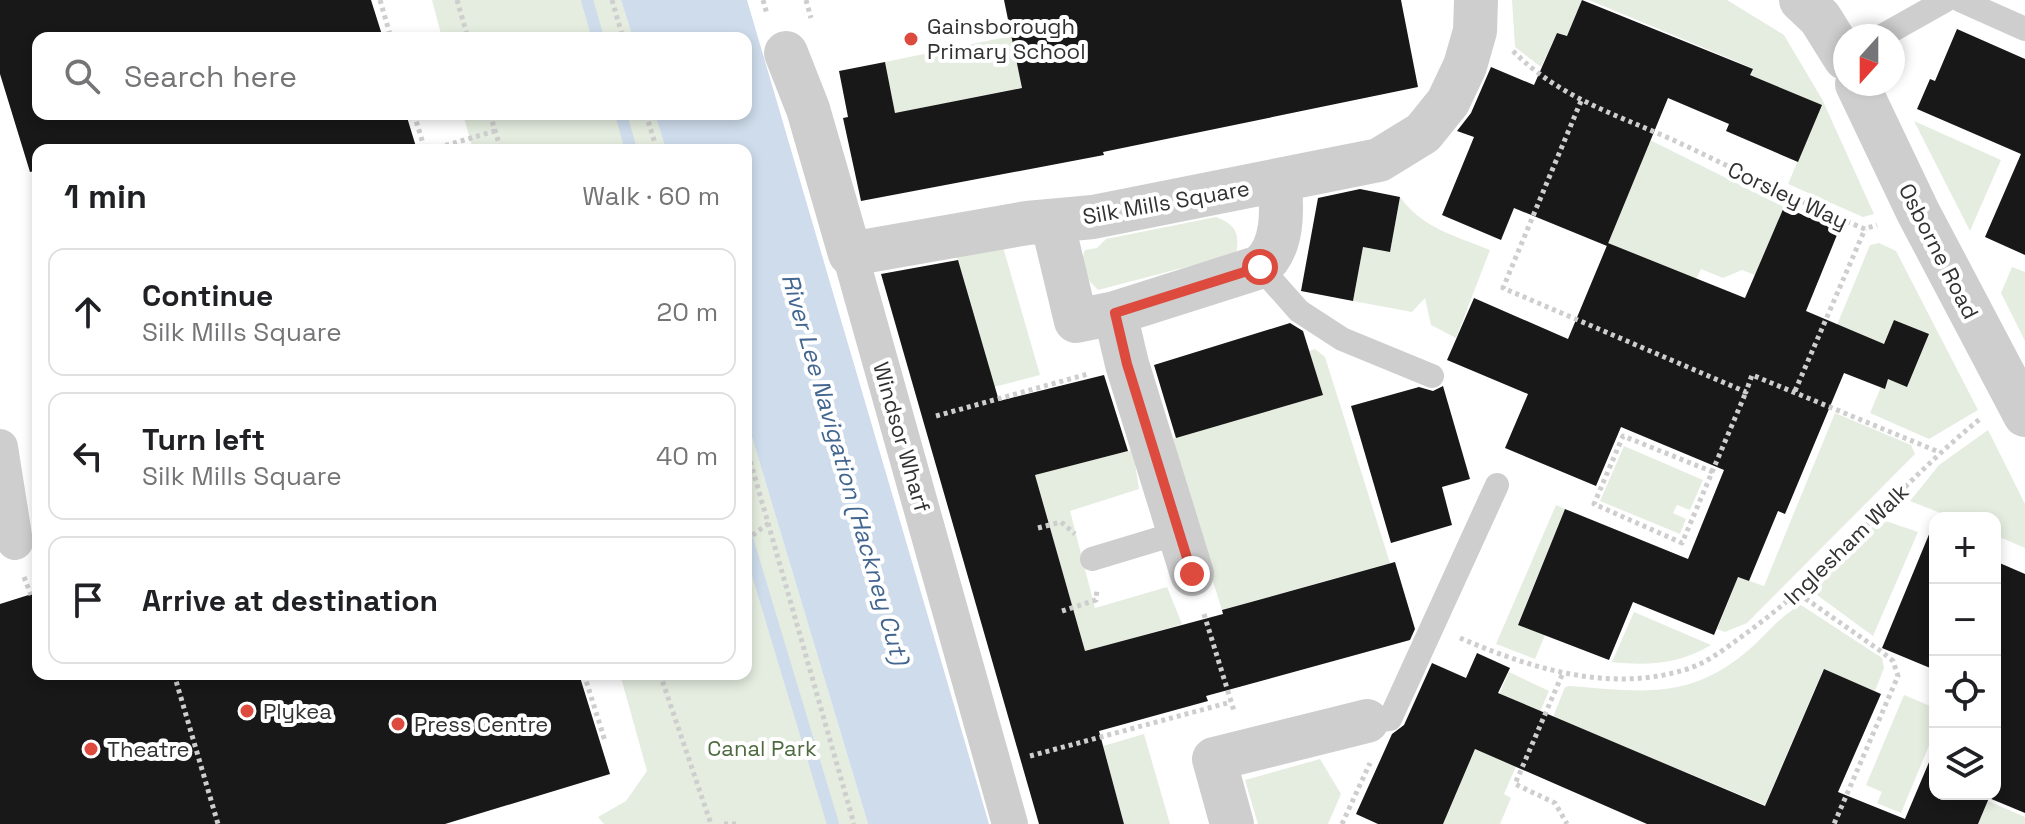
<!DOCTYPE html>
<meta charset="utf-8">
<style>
:root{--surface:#fff;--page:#f6f6f6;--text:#202124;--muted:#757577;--line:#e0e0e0}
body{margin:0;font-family:"Space Grotesk",sans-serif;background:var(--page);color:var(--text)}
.controls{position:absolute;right:24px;bottom:24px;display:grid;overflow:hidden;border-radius:16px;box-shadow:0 4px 12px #0003}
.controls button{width:72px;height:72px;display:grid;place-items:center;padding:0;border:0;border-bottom:2px solid var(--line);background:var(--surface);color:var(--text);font:40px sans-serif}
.compass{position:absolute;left:1833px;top:24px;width:72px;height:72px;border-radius:50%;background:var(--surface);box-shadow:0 4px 12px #0003;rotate:201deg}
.stop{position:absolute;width:24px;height:24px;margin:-18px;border:6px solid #dd4a3e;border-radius:50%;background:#fff}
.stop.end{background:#dd4a3e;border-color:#fff;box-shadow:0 2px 8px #0008}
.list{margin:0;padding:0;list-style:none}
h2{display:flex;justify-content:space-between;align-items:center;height:104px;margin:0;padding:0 32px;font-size:34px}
h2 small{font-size:26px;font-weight:400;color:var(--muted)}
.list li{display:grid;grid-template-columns:52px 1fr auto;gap:24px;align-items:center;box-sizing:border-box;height:128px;margin:0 16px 16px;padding:0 16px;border:2px solid var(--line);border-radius:16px}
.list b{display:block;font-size:30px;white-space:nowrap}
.list p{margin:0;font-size:26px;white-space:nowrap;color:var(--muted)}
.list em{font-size:26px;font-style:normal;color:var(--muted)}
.icon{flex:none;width:44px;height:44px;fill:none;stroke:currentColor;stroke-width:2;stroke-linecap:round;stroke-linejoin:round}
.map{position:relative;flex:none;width:2025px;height:824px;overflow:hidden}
.search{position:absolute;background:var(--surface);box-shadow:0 4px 12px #0003;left:32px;top:32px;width:720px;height:88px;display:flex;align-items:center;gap:20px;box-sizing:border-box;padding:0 28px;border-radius:16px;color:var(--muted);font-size:30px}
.panel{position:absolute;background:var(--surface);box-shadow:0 4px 12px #0003;left:32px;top:144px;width:720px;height:536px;border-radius:16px}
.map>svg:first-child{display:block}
.green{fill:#e5ede0}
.water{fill:#cedceb}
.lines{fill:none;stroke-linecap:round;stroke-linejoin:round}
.stream{stroke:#cedceb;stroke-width:12}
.building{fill:#181818}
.path{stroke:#cecece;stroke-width:5;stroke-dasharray:4 4;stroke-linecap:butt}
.service{stroke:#cecece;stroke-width:24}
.pedestrian{stroke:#cecece;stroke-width:36}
.minor{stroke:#cecece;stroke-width:44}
.tertiary{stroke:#cecece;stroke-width:44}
.route{stroke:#dd4a3e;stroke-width:10}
.poi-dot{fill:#dd4a3e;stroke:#fff;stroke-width:3}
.labels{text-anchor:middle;stroke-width:8;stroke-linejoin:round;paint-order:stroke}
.poi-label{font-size:22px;fill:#313131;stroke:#fff;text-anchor:start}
.street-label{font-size:22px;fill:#313131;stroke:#fff}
.park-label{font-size:22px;fill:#4e6b40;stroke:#fff}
.water-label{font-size:24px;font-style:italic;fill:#426690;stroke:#fff}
</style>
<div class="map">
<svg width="2025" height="824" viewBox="0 0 2025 824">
<rect width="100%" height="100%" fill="#fff"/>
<path class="green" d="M432,0H621L633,38H442Z
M1186,0L1160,60L916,109L900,139L885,62Z
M1512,0H1582L1567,36L1557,33L1541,67L1515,47Z
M1589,0H1727L1784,35L1822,99L1874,214L1863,217L1788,184L1821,106L1750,75L1752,68Z
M463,114H655L666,150H473Z
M1914,121L2001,160L1970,231Z
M1650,140L1784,207L1755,275L1742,270L1723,278L1701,269L1696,279L1608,243Z
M1400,197C1422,228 1456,236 1490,250L1456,338L1431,325L1425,298L1412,312L1353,301L1363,247L1390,252Z
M1216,217C1236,225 1240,233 1236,254L1098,290C1085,277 1078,269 1085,250L1097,248L1106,239Z
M1001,240L1040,375L994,387L956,254Z
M1879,243L1896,251L1978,410L1929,439L1870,413L1881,387L1885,388L1888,379L1928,335L1894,320L1884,344L1837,325L1870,245Z
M2012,267L2025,272V341L2001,293Z
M1315,349L1325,357L1390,563L1222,610L1168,440L1322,394L1309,351Z
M1058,392L1077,464L1133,450L1139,489L1070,511L1095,608L1167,587L1182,624L1131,639L1097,730L1071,602L1050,529L1015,453Z
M1835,413L1911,445L1915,454L1747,623L1725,632L1717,629L1738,577L1764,586Z
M746,417L868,824H604L598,817L626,801L647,771L620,674H746Z
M1988,430L2025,504V548L1995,535V518H1953L1910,501L1939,465Z
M1624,446L1703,480L1690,510L1677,505L1673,513L1686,519L1680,534L1600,501Z
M1556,505L1565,509L1518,624L1545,635L1535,659L1496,644Z
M1880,519L1918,532L1873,636L1813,592Z
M1801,605L1882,658L1884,668L1875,691L1823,670L1765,805L1553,717L1565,687L1570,686C1639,691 1687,701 1745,653C1764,638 1780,615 1801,605Z
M1634,612L1711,645C1680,664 1648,666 1612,662Z
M1509,672L1549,691L1504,794L1511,798L1500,824H1442Z
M1904,695L1935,708V731L1901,813L1877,803L1882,792L1866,785Z
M1144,734L1170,824H1124L1103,746Z
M1320,759L1341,794L1328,824H1258L1245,780Z
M1988,801L2025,817V824H1978Z"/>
<path class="water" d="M621,0H747L989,824H868L746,417V150H666L655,114H746V38H633Z"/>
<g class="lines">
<path class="stream" d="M587,0L598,38
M621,114L631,150
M746,535L833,824"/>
</g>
<path class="building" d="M0,0H371L383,38H38V114H406L417,150H38V170L30,172L0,74Z
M1004,0H1401L1418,87L1103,152L1104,155L861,201L843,118L848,117L839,71L885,62L895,113L1022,88Z
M1582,0L1753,69L1750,75L1822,105L1798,162L1726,131L1729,124L1668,98L1607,246L1514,208L1501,240L1442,215L1474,137L1457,131L1471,113L1491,67L1534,85L1557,33L1567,36Z
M1957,29L2025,59V255L1985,237L2021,154L1917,109L1930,79L1935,81Z
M1360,189L1400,197L1390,252L1363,247L1353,301L1301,291L1318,198Z
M1784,207L1839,230L1806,311L1884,344L1894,320L1929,334L1907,387L1888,379L1885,389L1844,373L1785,514L1778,511L1749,581L1738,577L1714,635L1633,602L1609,660L1518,625L1565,509L1688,559L1724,470L1621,427L1596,486L1505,448L1528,394L1447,360L1474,298L1568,339L1608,243L1745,298Z
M958,260L999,401L1104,375L1128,451L1035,475L1085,651L1223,614L1222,610L1395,562L1415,629L1410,640L1206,696L1208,701L1099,731L1124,824H1039L881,274Z
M1290,323L1303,331L1323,395L1176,438L1154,365Z
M1443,386L1470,479L1442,487L1452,525L1391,543L1351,406L1419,387L1433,391Z
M1930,532L1935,534V670L1882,648Z
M1995,561L2025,574V813L1989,798L1978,824H1647L1475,749L1443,824H1378L1356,814L1392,734L1404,725L1432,663L1466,678L1477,653L1510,668L1498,693L1765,806L1824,669L1881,694L1838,792L1905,819L1935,748V794H1995Z
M38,592V674H579L610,774L445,824H0V604Z"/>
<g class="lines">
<path class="path" d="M380,0L391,38
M457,0L468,38
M612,0L623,38
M763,0L767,14
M806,0L811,18
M1513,51C1559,97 1612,113 1671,139C1736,169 1798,202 1865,229L1877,225
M1581,101L1503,288L1746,392L1752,375L1939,452
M414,114L425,150
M490,114L501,150
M646,114L657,150
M430,150L495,131
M1795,391L1865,229
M936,416L1088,374
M746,446L854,824
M1713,472L1623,436L1594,504L1682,543L1746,392
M1038,528L1061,522L1075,534
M746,540L769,523
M24,577L31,595
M1799,594L1882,652L1893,661L1898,676L1834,824
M1062,611L1096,600L1097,589
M1204,614L1234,711
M1460,638C1530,668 1608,693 1684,670C1709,663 1731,644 1752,629C1836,567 1899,484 1980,419
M174,674L218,824
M584,674L605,741
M660,674L711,824
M1562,675L1515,784L1555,803L1567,824
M1030,756L1231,702
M724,824H740
M1342,824L1370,763"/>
<path class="service" d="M1960,0L2025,29
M1882,36L1946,0
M1260,267L1299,311L1342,339L1432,376
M1092,559L1178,533
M1367,721L1390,719L1497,485"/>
<path class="pedestrian" d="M850,254L1010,824
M0,447L15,542"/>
<path class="minor" d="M786,53L808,109L850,254L1027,223L1093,217L1379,160L1423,133L1448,102L1465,66L1475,31L1476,0
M1052,221L1076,321L1115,313L1260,267C1284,248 1282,210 1280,181
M1115,313L1127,364L1192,574
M1232,824L1214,759L1367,721"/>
<path class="tertiary" d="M1801,0L1820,18L1845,58
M1857,84L1918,212L2025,415"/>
</g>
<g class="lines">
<path class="route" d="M1192,574L1127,364L1115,313L1260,267"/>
</g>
<g class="poi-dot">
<circle cx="911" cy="39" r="8"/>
<circle cx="247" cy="711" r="8"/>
<circle cx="398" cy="724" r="8"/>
<circle cx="91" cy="749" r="8"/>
</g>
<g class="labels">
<g class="poi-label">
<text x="927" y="34">Gainsborough<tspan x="927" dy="25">Primary School</tspan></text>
<text x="263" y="719">Plykea</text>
<text x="414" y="732">Press Centre</text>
<text x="107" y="757">Theatre</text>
</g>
<g class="street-label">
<text transform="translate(1788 195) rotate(25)" y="8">Corsley Way</text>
<text transform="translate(1166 202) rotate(-10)" y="8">Silk Mills Square</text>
<text transform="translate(1939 251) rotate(63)" y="8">Osborne Road</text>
<text transform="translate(902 437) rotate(74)" y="8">Windsor Wharf</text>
<text transform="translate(1846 544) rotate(-44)" y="8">Inglesham Walk</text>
</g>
<g class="park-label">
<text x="762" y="756">Canal Park</text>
</g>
<g class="water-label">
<text transform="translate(845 469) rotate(74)" y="8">River Lee Navigation (Hackney Cut)</text>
</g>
</g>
</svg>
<div class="controls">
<button>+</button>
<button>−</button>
<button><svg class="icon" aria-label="locate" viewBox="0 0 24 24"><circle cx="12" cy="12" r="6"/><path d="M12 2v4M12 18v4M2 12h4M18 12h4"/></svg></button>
<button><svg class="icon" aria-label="layers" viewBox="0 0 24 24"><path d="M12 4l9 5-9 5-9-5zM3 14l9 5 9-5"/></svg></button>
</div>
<svg class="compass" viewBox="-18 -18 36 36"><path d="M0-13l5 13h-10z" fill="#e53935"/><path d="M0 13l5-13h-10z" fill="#757577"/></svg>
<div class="stop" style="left:1260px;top:267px"></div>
<div class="stop end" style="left:1192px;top:574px"></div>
<div class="search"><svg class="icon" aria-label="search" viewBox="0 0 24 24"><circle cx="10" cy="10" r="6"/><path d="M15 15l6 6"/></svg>Search here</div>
<section class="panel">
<h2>1 min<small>Walk · 60 m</small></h2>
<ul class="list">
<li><svg class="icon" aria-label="ahead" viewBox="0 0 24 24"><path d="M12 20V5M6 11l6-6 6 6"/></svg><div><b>Continue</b><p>Silk Mills Square</p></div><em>20 m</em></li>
<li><svg class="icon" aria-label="left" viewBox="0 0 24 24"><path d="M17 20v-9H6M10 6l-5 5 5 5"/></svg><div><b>Turn left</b><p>Silk Mills Square</p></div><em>40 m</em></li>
<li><svg class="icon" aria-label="arrive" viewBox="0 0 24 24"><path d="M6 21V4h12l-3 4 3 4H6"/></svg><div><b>Arrive at destination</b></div></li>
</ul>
</section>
</div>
